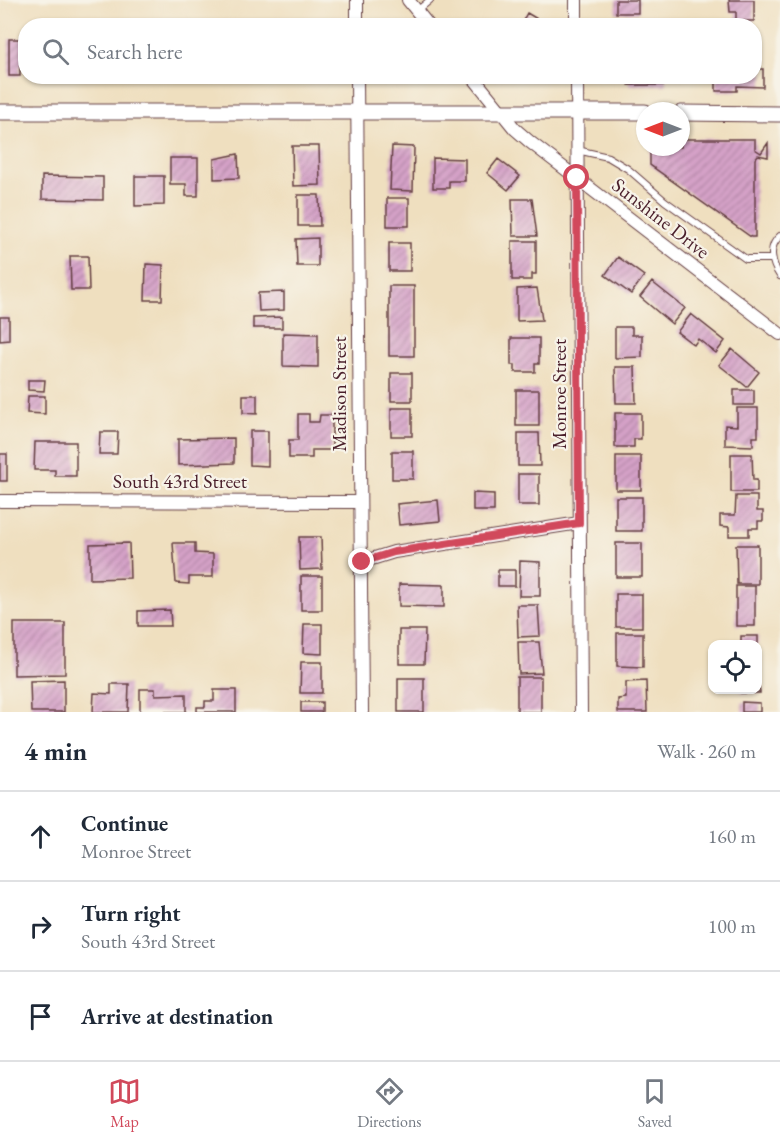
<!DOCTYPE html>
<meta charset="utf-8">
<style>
:root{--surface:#fff;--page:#f6f6f7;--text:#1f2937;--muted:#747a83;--line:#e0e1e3;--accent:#d1495b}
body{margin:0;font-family:"EB Garamond",serif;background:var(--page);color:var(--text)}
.controls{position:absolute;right:18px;bottom:18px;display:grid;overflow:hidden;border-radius:12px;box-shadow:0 2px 4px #0004}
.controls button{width:54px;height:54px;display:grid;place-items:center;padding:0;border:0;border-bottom:2px solid var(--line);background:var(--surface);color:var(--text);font:30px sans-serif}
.compass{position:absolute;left:636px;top:102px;width:54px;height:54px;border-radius:50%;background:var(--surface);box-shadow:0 2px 4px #0004;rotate:270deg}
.stop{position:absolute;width:18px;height:18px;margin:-14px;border:4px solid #d1495b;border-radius:50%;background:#fff}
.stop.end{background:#d1495b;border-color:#fff;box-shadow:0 2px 6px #0008}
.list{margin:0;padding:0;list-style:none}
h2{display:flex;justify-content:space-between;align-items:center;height:78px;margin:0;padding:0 24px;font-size:26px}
h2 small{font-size:20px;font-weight:400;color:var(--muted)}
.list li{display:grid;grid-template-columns:39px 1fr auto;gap:18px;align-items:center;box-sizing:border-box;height:90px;padding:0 24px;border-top:2px solid var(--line)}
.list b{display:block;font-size:22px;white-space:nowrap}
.list p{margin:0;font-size:20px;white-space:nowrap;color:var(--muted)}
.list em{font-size:20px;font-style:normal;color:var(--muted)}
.icon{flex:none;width:33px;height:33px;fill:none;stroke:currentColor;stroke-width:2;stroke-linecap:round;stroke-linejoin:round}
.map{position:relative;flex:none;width:780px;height:712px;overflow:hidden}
.search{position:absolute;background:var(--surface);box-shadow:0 2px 4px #0004;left:18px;right:18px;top:18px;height:66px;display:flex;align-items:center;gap:15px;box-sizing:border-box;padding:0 21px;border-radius:24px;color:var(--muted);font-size:22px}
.sheet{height:348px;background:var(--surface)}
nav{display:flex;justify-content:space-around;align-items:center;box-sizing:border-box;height:84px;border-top:2px solid var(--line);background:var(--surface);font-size:16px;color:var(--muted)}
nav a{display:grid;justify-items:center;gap:3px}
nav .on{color:var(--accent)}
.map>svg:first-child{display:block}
.building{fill:url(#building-hatch)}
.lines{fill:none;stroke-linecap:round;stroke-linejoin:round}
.service-casing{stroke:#633c41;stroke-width:8}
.minor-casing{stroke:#633c41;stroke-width:14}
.tertiary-casing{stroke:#633c41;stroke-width:17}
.service{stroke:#fff;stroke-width:6}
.minor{stroke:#fff;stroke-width:12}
.tertiary{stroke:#fff;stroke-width:15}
.route{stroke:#d1495b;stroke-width:8}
.labels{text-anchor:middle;stroke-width:4.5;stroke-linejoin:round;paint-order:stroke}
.street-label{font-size:20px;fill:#4a1f2b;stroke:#f7f3e8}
</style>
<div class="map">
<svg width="780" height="712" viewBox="0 0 780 712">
<defs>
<pattern id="building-hatch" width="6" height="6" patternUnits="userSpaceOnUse" patternTransform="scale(1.5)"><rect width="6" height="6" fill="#d5a2c8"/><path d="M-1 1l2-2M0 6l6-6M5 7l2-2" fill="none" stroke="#af83a3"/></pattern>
</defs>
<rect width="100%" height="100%" fill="#f7f3e8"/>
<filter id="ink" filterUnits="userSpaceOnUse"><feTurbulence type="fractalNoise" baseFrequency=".0167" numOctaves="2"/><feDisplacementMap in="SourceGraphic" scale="12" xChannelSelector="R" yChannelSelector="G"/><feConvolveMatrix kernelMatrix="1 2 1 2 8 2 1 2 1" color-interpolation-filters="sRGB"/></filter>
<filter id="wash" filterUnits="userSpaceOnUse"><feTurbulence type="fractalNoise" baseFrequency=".008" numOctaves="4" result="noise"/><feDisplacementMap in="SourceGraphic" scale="24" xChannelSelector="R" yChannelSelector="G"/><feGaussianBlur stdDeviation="1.35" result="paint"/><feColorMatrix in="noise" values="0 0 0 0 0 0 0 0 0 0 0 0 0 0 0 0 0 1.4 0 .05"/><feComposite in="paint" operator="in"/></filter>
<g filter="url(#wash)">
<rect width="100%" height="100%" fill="#efdfbf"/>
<g id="blocks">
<path class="building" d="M616,0H638V13H616Z
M729,0H754V21H736V12H730Z
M527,13L544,23L542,26H520Z
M616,19H636V26H616Z
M9,39H26V66H20V76H9Z
M754,69H763V87L737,86V91H716V76H754Z
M614,76H666V85H629V79H613Z
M681,139H755V149L761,153L768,143V157L758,155L755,159V237H751L650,165V147H681Z
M292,146H319L320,185L293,186Z
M392,146L414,147L413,191L390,190Z
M238,154L239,178L214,179V159Z
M170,158H198V196H186V184H170Z
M433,158L465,159V181H449V188H433Z
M498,159L520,176L508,190L487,173Z
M42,176L103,177V200L42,199Z
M135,176H164V205L135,206Z
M298,195H319L320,226H298Z
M387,198H409V226H387Z
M512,199H532L537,236H513Z
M318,238V266H297L296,239Z
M512,241H536V274H532V280H512Z
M389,243H410V271H389Z
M70,256H88L89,290H71Z
M618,257L644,276L631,294L605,275Z
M146,264L163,265L162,300H145Z
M652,282L685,308L672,324L640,297Z
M389,286H414V356H389Z
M537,288L542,320L517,321V289Z
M284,292V310L259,311L258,293Z
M691,314L725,341L716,353L698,339L694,345L677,332Z
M0,317H9V340L0,341Z
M282,317V328H253V318Z
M615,327H632V335H642V357L615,358Z
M283,333L318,334V367L283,366Z
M511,338H539V364H535V372H515V365H511Z
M732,349L759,372L747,387L719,365Z
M615,367H635L636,403H616Z
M391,373H412V401H391Z
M28,380H45L44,391L28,390Z
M516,390H539V426H516Z
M734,390H754V405H734Z
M243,395H257V414L243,413Z
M28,396H45V414L27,413Z
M391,408H412V436H391Z
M737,408H758V437H753V446L725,445V425L737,426Z
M615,413H641V439H634V447H615Z
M298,414H309V422H319L320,415H332V450H312V458H289V440H298Z
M250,431H268V466L250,465Z
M100,432H118L117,454H99Z
M518,433H539L540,466H518Z
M234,438V463L178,465V439Z
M35,442H76V476H55V470H34Z
M392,451H413V479H392Z
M0,454H7V481H0Z
M731,454H752L753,480H757V492H731Z
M616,456H641V490H616Z
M518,474H539V505H518Z
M473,493L494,494V511H473Z
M736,496H757V511H763V521H758V528H749V536H729V527L720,526V515H735Z
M616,497H642V531H616Z
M438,500L440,521L399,525L397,504Z
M299,537H321L322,569L300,570Z
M129,543L130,578L90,579V544Z
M173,543H195V553L213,554V577H189V584L176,583Z
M616,543H642V577H616Z
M736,545H758V584H737Z
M520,561L540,562V596H519Z
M498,570H515V586H498Z
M301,576H322V610H301Z
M399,584L444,585V607L399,606Z
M736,586H755V626H736Z
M616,594H642V627H616Z
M517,605H538L540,636L518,637Z
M170,610L171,626H138V611Z
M14,623H65V674L14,675Z
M304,624H322V654L303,653Z
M399,630H425L424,664H399Z
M617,633H643V667L617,666Z
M741,636H758V644H741Z
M518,642H539L542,673L519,674Z
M301,662H322V693H300Z
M758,676L760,693H741V690H758Z
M517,677H541V712H517Z
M398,678H424V712H398Z
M64,680V712H31L30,681Z
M646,681L647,712H618V699L626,698V682Z
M111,684H129L128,712H93L94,693L111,694Z
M140,689H155V695L186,694V712H140Z
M214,690H236V712H197V707H205V701H214Z
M301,702H322V712H301Z
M742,702L760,703V712H742Z"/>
</g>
</g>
<g filter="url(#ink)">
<use href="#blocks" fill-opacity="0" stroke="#633c41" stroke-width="1.5"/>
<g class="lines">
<defs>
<path id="service" d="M417,11L430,0
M577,150L608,157L628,169L665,201L746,259H772
M780,236C767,247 772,264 780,276"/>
<path id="minor" d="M357,0V26
M408,0L429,26
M576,0V26
M357,76L362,712
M472,76L515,129L530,142L780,334
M577,76L581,712
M0,501L359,502
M362,562L394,552L579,523"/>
<path id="tertiary" d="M0,112H645
M681,113L780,114"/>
</defs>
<use href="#service" class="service-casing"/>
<use href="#minor" class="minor-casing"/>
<use href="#tertiary" class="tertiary-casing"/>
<use href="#service" class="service"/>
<use href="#minor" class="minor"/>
<use href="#tertiary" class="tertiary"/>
</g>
</g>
<g class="lines" filter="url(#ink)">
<path class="route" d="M362,562L394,552L579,523L577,178"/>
</g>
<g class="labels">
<g class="street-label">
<text transform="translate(661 218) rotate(38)" y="7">Sunshine Drive</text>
<text transform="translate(339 394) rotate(-90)" y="7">Madison Street</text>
<text transform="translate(559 394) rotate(-90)" y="7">Monroe Street</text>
<text x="180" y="488">South 43rd Street</text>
</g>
</g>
</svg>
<div class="controls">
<button><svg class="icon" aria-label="locate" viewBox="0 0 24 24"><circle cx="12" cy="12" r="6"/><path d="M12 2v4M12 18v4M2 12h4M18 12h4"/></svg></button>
</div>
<svg class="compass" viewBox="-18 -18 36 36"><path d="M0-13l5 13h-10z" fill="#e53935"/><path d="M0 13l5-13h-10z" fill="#747a83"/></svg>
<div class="stop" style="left:577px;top:178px"></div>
<div class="stop end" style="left:362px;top:562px"></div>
<div class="search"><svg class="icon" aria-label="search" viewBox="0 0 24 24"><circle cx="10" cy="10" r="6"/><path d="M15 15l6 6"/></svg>Search here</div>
</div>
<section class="sheet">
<h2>4 min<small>Walk · 260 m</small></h2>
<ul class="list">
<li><svg class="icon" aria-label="ahead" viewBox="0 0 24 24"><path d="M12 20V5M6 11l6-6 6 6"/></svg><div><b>Continue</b><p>Monroe Street</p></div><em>160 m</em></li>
<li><svg class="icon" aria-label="right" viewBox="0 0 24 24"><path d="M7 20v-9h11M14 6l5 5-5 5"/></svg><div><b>Turn right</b><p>South 43rd Street</p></div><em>100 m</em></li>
<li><svg class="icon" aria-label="arrive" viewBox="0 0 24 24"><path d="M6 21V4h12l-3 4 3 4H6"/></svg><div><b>Arrive at destination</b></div></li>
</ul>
</section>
<nav>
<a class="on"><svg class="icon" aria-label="map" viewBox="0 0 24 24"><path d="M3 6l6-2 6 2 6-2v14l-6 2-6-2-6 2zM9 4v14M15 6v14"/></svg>Map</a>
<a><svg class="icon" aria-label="directions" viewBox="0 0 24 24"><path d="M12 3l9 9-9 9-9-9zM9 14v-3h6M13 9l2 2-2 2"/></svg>Directions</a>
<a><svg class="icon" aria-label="saved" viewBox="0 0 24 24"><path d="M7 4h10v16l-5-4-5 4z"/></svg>Saved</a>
</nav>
